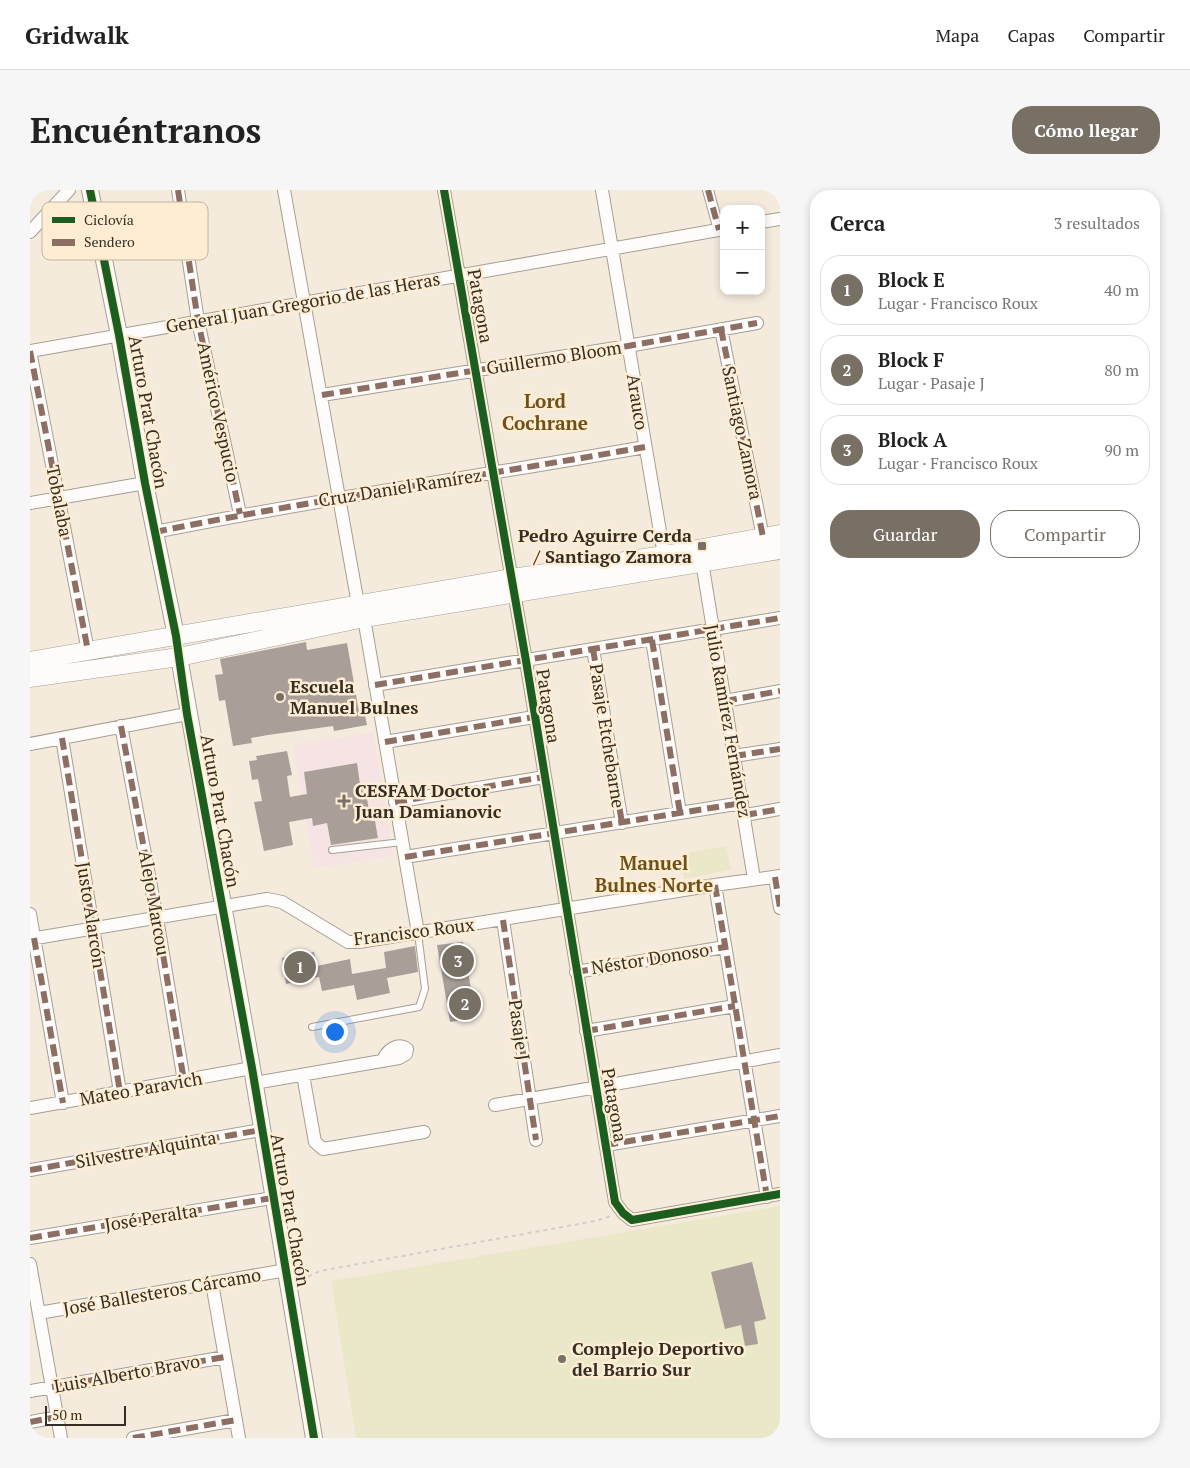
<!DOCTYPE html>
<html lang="es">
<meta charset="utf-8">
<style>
:root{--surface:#fff;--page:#f6f6f6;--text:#222;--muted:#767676;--line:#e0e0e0;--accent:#787065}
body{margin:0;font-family:"PT Serif",serif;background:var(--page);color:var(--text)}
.controls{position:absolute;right:15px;top:15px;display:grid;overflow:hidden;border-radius:10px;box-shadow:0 2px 8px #0003}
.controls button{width:45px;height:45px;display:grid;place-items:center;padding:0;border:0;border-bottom:1px solid var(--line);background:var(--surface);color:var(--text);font:25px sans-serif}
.scale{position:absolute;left:15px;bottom:12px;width:81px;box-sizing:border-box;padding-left:5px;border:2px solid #342e24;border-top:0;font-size:14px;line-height:18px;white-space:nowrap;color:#342e24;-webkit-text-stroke:4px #ffedd3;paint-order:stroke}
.you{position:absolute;left:304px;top:841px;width:18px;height:18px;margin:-12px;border:4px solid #fff;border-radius:50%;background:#1a73e8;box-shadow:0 0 0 8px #1a73e833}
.badge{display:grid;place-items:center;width:32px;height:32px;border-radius:50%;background:var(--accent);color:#fff;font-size:16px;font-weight:700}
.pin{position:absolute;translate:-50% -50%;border:2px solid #fff;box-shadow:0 1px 5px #0006}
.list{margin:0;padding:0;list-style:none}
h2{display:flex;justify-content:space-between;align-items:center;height:65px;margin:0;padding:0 20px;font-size:21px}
h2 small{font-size:16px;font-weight:400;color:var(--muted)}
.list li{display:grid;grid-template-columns:32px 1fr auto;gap:15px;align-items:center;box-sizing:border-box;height:70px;margin:0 10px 10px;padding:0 10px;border:1px solid var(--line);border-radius:20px}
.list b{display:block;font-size:19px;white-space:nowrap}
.list p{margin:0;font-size:16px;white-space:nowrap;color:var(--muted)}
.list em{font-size:16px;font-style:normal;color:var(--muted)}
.actions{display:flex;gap:10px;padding:15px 20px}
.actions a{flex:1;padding:11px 0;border:1px solid var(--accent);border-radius:20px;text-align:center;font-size:18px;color:var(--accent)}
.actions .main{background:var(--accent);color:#fff}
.map{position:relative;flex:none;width:750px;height:1248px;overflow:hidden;border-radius:20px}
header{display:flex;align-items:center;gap:30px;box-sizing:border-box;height:70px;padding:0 25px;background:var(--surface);border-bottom:1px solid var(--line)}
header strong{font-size:24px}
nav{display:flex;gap:28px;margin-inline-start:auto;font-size:18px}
.intro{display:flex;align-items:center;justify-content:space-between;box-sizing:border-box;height:120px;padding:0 30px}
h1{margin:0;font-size:35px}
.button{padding:12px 22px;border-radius:20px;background:var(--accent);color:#fff;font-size:18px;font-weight:700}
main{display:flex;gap:30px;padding:0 30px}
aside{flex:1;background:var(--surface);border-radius:20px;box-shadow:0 2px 8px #0003}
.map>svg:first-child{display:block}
.medical{fill:#f6e4e4}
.green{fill:#ebe8ca}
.building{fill:#a99f98}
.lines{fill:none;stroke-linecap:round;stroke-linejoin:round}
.service-casing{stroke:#a69f94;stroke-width:8}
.pedestrian-casing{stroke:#a69f94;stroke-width:12}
.minor-casing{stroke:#a69f94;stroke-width:14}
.tertiary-casing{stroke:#a69f94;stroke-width:18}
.secondary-casing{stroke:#a69f94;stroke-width:19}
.path{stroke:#d2cfca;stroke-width:2;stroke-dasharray:4 4;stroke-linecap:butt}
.service{stroke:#fefcfa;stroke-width:6}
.pedestrian{stroke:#fefcfa;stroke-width:10}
.minor{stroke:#fefcfa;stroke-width:12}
.tertiary{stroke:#fefcfa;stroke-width:16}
.secondary{stroke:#fefcfa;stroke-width:18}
.quiet{stroke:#8d6e63;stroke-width:6;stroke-dasharray:12 6;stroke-linecap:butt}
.cycleway-casing{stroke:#ffedd3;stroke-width:11}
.cycleway{stroke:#1b5e20;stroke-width:8}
.poi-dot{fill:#787065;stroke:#ffedd3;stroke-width:2}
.labels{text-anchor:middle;stroke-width:5;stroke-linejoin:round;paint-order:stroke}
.street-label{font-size:18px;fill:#342e24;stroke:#ffedd3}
.poi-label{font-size:18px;font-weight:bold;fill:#342e24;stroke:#ffedd3;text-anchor:start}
.neighbourhood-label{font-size:19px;font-weight:bold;fill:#6e511a;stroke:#ffedd3}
.key{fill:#ffedd3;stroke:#c2b49e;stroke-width:1}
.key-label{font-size:14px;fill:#342e24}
</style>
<header>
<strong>Gridwalk</strong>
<nav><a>Mapa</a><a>Capas</a><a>Compartir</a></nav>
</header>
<div class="intro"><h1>Encuéntranos</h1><a class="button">Cómo llegar</a></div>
<main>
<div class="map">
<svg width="750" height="1248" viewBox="0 0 750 1248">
<rect width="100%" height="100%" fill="#f5ebdd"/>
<path class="medical" d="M343,542L364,666L284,678L263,555Z"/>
<path class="green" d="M696,656L701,680L654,689L650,664Z
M750,1016V1248H326L301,1091Z"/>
<path class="building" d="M276,452L277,460L317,453L329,522L334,521L337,535L304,541L303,536L238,545L221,548L222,553L203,556L195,510L189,511L185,485L193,484L190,469Z
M257,561L262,585L257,586L260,607L277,604L274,582L327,573L330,594L339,593L342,608L337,609L341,631H345L348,648L301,655L297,633L283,636L282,628L259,632L263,655L234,661L224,612L232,611L228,589L222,590L219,571L227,570L226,566Z
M433,752L446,828L420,832L407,755Z
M385,756L388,782L357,788L360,803L327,810L324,795L292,801L289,787L256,794L252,768L284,762L287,776L320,769L322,784L356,778L354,762Z
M722,1072L736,1129L724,1132L728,1154L715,1156L711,1135L695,1139L681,1082Z"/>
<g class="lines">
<defs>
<path id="service" d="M302,660L372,652
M282,837L389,817L395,799L388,743"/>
<path id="pedestrian" d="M678,0L689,40"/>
<path id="minor" d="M148,0L168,131L210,324
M254,0L328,414
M414,0L496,471L585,1012L593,1023L602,1030L750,1004
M572,0L634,365
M731,32L750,29
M0,42L39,0
M691,139L733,347
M0,161L694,39
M0,161L58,461
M292,205L598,156L727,133
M0,313L115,293
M125,342C288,309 452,286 615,257
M672,372L724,689
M334,428L388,743
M622,450L650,623
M563,459L592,633
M345,495L750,428
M695,511L750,501
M91,536L127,728L154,891
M32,548L90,902
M355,552L504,527
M0,554L157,524
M704,566L750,559
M365,612L514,587
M715,625L750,619
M375,667L712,613
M745,687L750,718
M685,695L737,1007
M0,724L33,913
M473,730L506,950
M0,749L237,709L252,712L318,752H329L685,695L750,686
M546,782L695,757
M556,841L705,816
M273,885L285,952L293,959L394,942
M224,893L369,868L376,864L377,859C367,852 356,861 353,871
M465,915L750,865
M0,918L222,878
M576,955L750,926
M0,980L231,940
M0,1048L242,1008
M0,1074L31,1248
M182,1093L209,1248
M9,1123L256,1080
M0,1201L195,1167
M0,1232L27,1227
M103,1248L206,1230"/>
<path id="tertiary" d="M60,0L89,145L115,293L146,446
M149,467L222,878L284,1248"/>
<path id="secondary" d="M0,471L481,388L634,365L750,344
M0,488L149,467L334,428L750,360"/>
</defs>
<use href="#service" class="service-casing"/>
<use href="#pedestrian" class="pedestrian-casing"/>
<use href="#minor" class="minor-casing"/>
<use href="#tertiary" class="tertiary-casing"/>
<use href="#secondary" class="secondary-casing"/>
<path class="path" d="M271,1090L290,1081L565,1031L581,1026"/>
<use href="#service" class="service"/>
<use href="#pedestrian" class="pedestrian"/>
<use href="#minor" class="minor"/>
<use href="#tertiary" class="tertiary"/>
<use href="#secondary" class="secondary"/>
<path class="quiet" d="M148,0L168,131L210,324
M678,0L689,40
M691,139L733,347
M0,161L58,461
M292,205L598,156L727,133
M125,342C288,309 452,286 615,257
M622,450L650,623
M563,459L592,633
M345,495L750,428
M695,511L750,501
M91,536L127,728L154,891
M32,548L90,902
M355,552L504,527
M704,566L750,559
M365,612L514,587
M715,625L750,619
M375,667L712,613
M745,687L750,718
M685,695L737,1007
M473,730L506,950
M4,748L33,913
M546,782L695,757
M556,841L705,816
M576,955L750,926
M0,980L231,940
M0,1048L242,1008
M22,1197L195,1167
M0,1232L27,1227
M103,1248L206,1230"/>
<defs>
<path id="cycleway" d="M60,0L89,145L115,293L146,446L157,524L222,878L284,1248
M414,0L496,471L585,1012L593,1023L602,1030L750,1004"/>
</defs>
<use href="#cycleway" class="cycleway-casing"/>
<use href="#cycleway" class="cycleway"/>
</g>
<g class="poi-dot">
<rect x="667" y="351" width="10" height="10" rx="2.5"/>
<circle cx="250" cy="507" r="5"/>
<path d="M311.5 603.5h5v5h5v5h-5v5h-5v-5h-5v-5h5z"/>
<circle cx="532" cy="1169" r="5"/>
</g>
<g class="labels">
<g class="street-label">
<text transform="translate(273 113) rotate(-10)" y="6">General Juan Gregorio de las Heras</text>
<text transform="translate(450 116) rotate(80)" y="6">Patagona</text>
<text transform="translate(524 168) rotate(-9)" y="6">Guillermo Bloom</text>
<text transform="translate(607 212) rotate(81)" y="6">Arauco</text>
<text transform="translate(118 222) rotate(80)" y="6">Arturo Prat Chacón</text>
<text transform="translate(188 222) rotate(78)" y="6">Américo Vespucio</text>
<text transform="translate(712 243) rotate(78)" y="6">Santiago Zamora</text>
<text transform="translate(370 298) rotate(-9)" y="6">Cruz Daniel Ramírez</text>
<text transform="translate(29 311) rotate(79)" y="6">Tobalaba</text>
<text transform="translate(518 516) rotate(81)" y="6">Patagona</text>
<text transform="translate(698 531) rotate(80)" y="6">Julio Ramírez Fernández</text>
<text transform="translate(577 546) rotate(81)" y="6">Pasaje Etchebarne</text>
<text transform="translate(190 621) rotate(80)" y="6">Arturo Prat Chacón</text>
<text transform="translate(124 713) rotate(80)" y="6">Alejo Marcou</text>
<text transform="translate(61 725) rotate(81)" y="6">Justo Alarcón</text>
<text transform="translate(384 742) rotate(-7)" y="6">Francisco Roux</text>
<text transform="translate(620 769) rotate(-9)" y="6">Néstor Donoso</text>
<text transform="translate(489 840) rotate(82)" y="6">Pasaje J</text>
<text transform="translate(111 899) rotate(-10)" y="6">Mateo Paravich</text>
<text transform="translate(584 915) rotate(80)" y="6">Patagona</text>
<text transform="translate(116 960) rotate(-10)" y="6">Silvestre Alquinta</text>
<text transform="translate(260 1020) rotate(80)" y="6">Arturo Prat Chacón</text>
<text transform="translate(121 1028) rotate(-9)" y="6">José Peralta</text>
<text transform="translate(132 1102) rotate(-10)" y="6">José Ballesteros Cárcamo</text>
<text transform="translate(97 1184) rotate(-10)" y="6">Luis Alberto Bravo</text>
</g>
<g class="poi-label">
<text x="662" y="352" text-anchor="end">Pedro Aguirre Cerda<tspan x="662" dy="21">/ Santiago Zamora</tspan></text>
<text x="260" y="503">Escuela<tspan x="260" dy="21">Manuel Bulnes</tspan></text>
<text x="325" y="607">CESFAM Doctor<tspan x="325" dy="21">Juan Damianovic</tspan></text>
<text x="542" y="1165">Complejo Deportivo<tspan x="542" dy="21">del Barrio Sur</tspan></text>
</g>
<g class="neighbourhood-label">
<text x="515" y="218">Lord<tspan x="515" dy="22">Cochrane</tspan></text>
<text x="624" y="680">Manuel<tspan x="624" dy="22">Bulnes Norte</tspan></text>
</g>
</g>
<rect x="12" y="12" width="166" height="58" rx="8" class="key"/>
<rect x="22" y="27" width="23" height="6" fill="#1b5e20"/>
<rect x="22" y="49" width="23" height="7" fill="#8d6e63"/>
<g class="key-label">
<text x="54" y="35">Ciclovía</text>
<text x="54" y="57">Sendero</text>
</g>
</svg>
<div class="controls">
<button>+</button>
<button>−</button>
</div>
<div class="scale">50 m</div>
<div class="you"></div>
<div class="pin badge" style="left:270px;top:777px">1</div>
<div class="pin badge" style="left:435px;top:814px">2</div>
<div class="pin badge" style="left:428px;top:771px">3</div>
</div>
<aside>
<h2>Cerca<small>3 resultados</small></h2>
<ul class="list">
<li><span class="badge">1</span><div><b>Block E</b><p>Lugar · Francisco Roux</p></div><em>40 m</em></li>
<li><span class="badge">2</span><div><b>Block F</b><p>Lugar · Pasaje J</p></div><em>80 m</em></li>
<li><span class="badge">3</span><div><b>Block A</b><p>Lugar · Francisco Roux</p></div><em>90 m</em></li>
</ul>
<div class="actions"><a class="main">Guardar</a><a>Compartir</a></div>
</aside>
</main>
